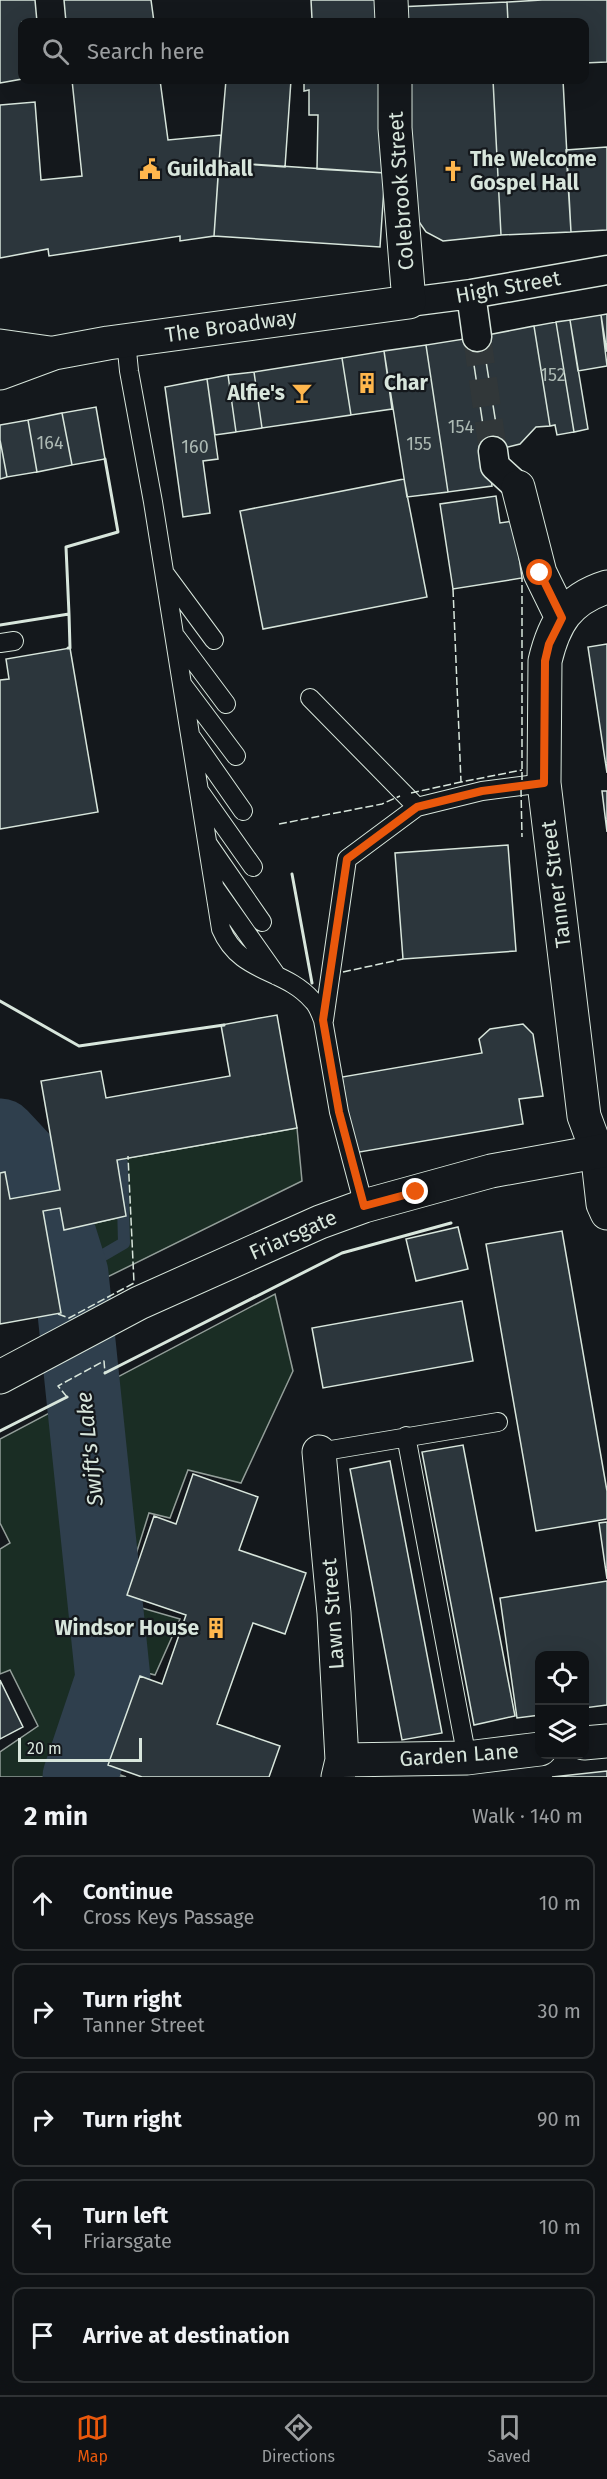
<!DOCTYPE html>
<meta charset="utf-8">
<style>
:root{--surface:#0f1215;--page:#181b1e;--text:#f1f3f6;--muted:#9b9ea0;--line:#2f3234;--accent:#ea580c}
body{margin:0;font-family:"Fira Sans",sans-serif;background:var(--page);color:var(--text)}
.controls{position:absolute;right:18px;bottom:18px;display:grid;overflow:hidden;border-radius:12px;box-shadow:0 6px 24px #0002}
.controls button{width:54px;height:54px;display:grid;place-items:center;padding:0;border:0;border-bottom:2px solid var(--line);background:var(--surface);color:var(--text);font:30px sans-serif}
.scale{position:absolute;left:18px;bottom:15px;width:124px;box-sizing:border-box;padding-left:6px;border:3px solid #d8e6dc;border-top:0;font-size:16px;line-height:21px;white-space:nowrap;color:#d8e6dc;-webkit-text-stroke:4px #14181c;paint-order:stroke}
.stop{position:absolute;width:18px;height:18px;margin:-14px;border:4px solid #ea580c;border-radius:50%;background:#fff}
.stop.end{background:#ea580c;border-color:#fff;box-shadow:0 2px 6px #0008}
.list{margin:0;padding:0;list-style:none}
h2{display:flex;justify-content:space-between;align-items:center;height:78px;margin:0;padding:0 24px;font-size:26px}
h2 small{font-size:20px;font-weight:400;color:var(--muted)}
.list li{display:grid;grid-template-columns:39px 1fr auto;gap:18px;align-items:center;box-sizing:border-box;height:96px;margin:0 12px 12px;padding:0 12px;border:2px solid var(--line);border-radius:12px}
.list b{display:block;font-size:22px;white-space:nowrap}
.list p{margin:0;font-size:20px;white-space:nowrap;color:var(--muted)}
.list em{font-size:20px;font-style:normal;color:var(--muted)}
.icon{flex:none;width:33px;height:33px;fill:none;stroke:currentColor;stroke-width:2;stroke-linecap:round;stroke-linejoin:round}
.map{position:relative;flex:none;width:607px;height:1777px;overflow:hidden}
.search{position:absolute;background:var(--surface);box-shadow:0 6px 24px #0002;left:18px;right:18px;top:18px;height:66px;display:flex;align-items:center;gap:15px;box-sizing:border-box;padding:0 21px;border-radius:12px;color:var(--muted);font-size:22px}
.sheet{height:618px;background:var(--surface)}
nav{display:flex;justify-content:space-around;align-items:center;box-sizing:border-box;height:84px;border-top:2px solid var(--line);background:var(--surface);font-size:16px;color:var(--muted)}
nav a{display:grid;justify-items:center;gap:3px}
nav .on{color:var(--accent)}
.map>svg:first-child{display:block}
.green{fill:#1a2d24;stroke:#939e99;stroke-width:1.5}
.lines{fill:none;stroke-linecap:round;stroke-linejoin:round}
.stream{stroke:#2f3f4d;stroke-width:12}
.river{stroke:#2f3f4d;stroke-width:75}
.building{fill:#2c363c;stroke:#d8e6dc;stroke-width:1.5}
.pedestrian-tunnel{stroke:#313739;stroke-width:28;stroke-dasharray:28 14;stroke-linecap:butt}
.service-casing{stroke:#d8e6dc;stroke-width:20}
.pedestrian-casing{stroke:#d8e6dc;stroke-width:31}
.minor-casing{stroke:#d8e6dc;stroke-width:35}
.secondary-casing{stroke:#d8e6dc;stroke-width:35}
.service{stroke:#14181c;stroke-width:18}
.pedestrian{stroke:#14181c;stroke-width:28}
.minor{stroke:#14181c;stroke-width:33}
.secondary{stroke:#14181c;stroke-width:33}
.fence{stroke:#d8e6dc;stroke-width:1.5;stroke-dasharray:8 3;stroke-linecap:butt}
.wall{stroke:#d8e6dc;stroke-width:3}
.route{stroke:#ea580c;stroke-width:8}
.labels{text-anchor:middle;stroke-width:4.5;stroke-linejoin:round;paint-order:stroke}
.number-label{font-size:18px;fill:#adbab4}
.poi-label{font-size:21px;font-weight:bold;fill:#d8e6dc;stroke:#14181c;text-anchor:start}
.street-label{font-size:21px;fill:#d8e6dc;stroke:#14181c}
.water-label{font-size:22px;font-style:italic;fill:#d8e6dc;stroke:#14181c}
</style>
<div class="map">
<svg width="607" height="1777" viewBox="0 0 607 1777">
<rect width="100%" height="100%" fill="#14181c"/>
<path class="green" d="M297,1128L302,1181L81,1290L64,1230L126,1216L117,1160Z
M275,1294L293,1371L241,1483L188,1470L170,1518L149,1513L121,1602L180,1619L155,1675L136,1670L107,1770L126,1777H0V1752L38,1726L10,1670L0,1674V1549L10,1543L0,1523V1439Z"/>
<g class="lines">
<path class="stream" d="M71,1274L124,1243L122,1163"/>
<path class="river" d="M0,1136L42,1181L71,1274L113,1679L80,1777"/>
</g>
<path class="building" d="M0,0H35L37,22H22V79L0,83Z
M64,0H151L154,22H66Z
M311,0H377L378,22H304V19H312Z
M542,0H607V62L584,63V22H508L507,2Z
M507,2L508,22H397V7Z
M72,80H160L168,140L221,135L214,236L180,241V236L49,256L48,249L0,258V105L35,102L41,180L82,176Z
M226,80H291L285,167L219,162Z
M304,80H381L385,173L317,169L318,115H309V90L304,91Z
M400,80H493L501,235L443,241L426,232L415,216Z
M493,80H563L571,232L501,235Z
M607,147V230L571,232L566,150Z
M219,162L385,173L380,247L214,236Z
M607,314V352L601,315Z
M601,315L607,366L578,371L570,320Z
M570,320L588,429L574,432L556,322Z
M556,322L574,432L557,435L555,425L550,426L534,326Z
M534,326L550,426L536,427L520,444L500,449L482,336Z
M482,336L500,449L487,452L470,338Z
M470,338L492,486L448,492L426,345Z
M426,345L448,492L407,497L384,351Z
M384,351L392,409L351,415L342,358Z
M342,358L351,415L262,428L254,372Z
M254,372L262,428L236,432L228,375Z
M228,375L236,432L215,435L207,379Z
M207,379L218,459L203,461L210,513L183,517L165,387Z
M96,407L105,459L72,465L62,413Z
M62,413L72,465L37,472L28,420Z
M28,420L37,472L7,477L0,440V425Z
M0,440L7,477L0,479Z
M404,479L427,597L263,629L240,511Z
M496,496L500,523L514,521L522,578L453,589L440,504Z
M607,644V773L588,647Z
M70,648L98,812L0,829V680L9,679L6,659Z
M602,791H607V832Z
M508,845L516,951L403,959L395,853Z
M277,1015L297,1128L117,1160L126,1216L64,1230L60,1208L43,1211L61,1313L0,1324V1173L5,1172L10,1199L60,1190L41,1081L101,1071L106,1098L230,1076L221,1025Z
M523,1024L533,1034L543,1096L519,1099L523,1124L354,1153L342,1077L482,1053L479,1039L490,1029Z
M458,1227L468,1269L416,1281L406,1239Z
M562,1231L607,1491V1519L536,1531L486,1244Z
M462,1301L473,1361L323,1388L312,1328Z
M463,1445L515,1716L474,1725L422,1452Z
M390,1461L442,1733L402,1740L350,1469Z
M193,1474L258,1497L239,1550L306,1573L285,1634L253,1623L217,1724L280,1746L269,1777H142L108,1765L140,1676L162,1684L186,1615L127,1595L154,1516L176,1524Z
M607,1522V1579L599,1523Z
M607,1581V1705L584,1708V1656H540V1715L517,1718L500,1598Z
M0,1680L23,1727L0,1739Z
M607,1771V1777H552Z"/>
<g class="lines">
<path class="pedestrian-tunnel" d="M477,337L493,451"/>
<defs>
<path id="service" d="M126,341L129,371L153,502L221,929C240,974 284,968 312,1000C318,1005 320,1013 323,1020L339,1112L364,1206
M166,575L214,640
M176,637L226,704
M0,643L14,641
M182,684L236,756
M310,698L417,807
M192,738L243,811
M200,792L253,867
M208,844L262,922
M215,888L277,976
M324,1020L347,859L417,807L482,791L544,783
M406,1436L467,1758
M319,1452L498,1422"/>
<path id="pedestrian" d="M471,294L477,337
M409,302L471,294L607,270
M493,451L495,466L518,487"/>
<path id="minor" d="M391,0L392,22
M0,346L50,353
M0,373L54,353L108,343L409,302L395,128V80
M518,487L540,573L562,618
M607,587C568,599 554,623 545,661L544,783L584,1116L597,1151L603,1204L607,1213
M319,1452L334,1613L342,1760L338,1777
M584,1743L607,1741
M342,1760L467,1758L540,1749"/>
<path id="secondary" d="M0,1377L139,1303L320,1222L364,1206L491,1171L607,1150"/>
</defs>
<use href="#service" class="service-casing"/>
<use href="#pedestrian" class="pedestrian-casing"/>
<use href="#minor" class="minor-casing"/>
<use href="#secondary" class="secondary-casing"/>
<use href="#service" class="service"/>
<use href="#pedestrian" class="pedestrian"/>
<use href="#minor" class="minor"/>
<use href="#secondary" class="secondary"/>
<path class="fence" d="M453,589L461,782L522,770
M522,780V578
M521,789L522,837
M411,793L461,782
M279,824L382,804L400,796
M343,972L403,959
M58,1314L69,1318L134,1283L128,1156
M67,1397L58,1386L104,1361L105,1373"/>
<path class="wall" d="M0,625L69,614L66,547L118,532L105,459
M68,648H70L69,614
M292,874L312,983
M0,1001L79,1046L224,1025
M105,1373L342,1253L451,1223
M0,1431L67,1397"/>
</g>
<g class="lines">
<path class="route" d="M416,1192L364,1206L339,1112L323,1020L347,859L417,807L482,791L544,783L545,661L549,644L562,618L540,573"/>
</g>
<defs>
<symbol id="civic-bare" viewBox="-9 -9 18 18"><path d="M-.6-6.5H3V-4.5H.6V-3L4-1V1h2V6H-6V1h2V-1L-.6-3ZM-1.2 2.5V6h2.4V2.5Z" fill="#ffb74d" stroke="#14181c" stroke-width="2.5" paint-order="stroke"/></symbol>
<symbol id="church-bare" viewBox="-9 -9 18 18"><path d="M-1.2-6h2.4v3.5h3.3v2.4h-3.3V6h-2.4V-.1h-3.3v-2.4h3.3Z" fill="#ffb74d" stroke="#14181c" stroke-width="2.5" paint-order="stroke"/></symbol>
<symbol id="building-bare" viewBox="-9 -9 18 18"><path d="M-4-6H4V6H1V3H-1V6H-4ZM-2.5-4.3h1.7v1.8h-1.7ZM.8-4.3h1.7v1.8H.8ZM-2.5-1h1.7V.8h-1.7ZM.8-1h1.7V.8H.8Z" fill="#ffb74d" stroke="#14181c" stroke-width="2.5" paint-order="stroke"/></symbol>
<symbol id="bar-bare" viewBox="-9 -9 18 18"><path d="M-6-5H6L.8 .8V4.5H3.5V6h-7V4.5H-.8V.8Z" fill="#ffb74d" stroke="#14181c" stroke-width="2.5" paint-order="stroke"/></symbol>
</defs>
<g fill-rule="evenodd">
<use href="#civic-bare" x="135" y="154" width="30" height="30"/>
<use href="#church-bare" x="438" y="156" width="30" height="30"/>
<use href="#building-bare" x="352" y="368" width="30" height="30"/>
<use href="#bar-bare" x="287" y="378" width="30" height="30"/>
<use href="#building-bare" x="201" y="1613" width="30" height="30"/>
</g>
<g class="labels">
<g class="number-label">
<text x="553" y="381">152</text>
<text x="461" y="433">154</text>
<text x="50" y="449">164</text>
<text x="419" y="450">155</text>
<text x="195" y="453">160</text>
</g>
<g class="poi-label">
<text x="470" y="166">The Welcome<tspan x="470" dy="24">Gospel Hall</tspan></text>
<text x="167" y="176">Guildhall</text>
<text x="384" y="390">Char</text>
<text x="285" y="400" text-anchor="end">Alfie's</text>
<text x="199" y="1635" text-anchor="end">Windsor House</text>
</g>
<g class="street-label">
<text transform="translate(401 191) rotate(-94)" y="7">Colebrook Street</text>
<text transform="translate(508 287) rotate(-10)" y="7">High Street</text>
<text transform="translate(231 326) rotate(-8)" y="7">The Broadway</text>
<text transform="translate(556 884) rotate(-97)" y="7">Tanner Street</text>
<text transform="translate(293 1235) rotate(-24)" y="7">Friarsgate</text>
<text transform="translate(333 1614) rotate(-94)" y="7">Lawn Street</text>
<text transform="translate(459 1755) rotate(-4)" y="7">Garden Lane</text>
</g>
<g class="water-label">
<text transform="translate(89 1449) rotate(-96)" y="8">Swift's Lake</text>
</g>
</g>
</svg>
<div class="controls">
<button><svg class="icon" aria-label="locate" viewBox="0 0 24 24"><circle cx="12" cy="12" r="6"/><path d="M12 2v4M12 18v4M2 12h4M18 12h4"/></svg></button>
<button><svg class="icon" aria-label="layers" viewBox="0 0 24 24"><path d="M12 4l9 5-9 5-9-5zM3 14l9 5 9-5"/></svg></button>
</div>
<div class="scale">20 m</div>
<div class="stop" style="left:540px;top:573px"></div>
<div class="stop end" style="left:416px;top:1192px"></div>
<div class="search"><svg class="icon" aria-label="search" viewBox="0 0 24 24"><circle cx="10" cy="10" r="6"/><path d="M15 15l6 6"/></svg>Search here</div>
</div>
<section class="sheet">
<h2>2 min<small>Walk · 140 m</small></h2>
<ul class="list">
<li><svg class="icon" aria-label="ahead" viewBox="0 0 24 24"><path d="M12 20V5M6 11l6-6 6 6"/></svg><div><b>Continue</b><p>Cross Keys Passage</p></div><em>10 m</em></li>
<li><svg class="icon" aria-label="right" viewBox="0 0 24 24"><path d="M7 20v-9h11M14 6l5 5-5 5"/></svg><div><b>Turn right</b><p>Tanner Street</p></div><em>30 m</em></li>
<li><svg class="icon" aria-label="right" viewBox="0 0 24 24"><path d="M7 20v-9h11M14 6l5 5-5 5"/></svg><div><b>Turn right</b></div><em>90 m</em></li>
<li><svg class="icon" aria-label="left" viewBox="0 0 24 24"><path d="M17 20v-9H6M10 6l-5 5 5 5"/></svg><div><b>Turn left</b><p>Friarsgate</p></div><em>10 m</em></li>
<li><svg class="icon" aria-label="arrive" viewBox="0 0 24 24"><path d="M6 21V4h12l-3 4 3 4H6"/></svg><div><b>Arrive at destination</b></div></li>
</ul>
</section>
<nav>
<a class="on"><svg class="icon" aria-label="map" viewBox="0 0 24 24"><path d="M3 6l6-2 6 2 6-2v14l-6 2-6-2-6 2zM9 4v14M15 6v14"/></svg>Map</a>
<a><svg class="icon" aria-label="directions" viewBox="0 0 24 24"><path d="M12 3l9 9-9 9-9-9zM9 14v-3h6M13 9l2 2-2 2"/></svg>Directions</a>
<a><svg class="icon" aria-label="saved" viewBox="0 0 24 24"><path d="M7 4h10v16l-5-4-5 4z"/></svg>Saved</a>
</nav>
